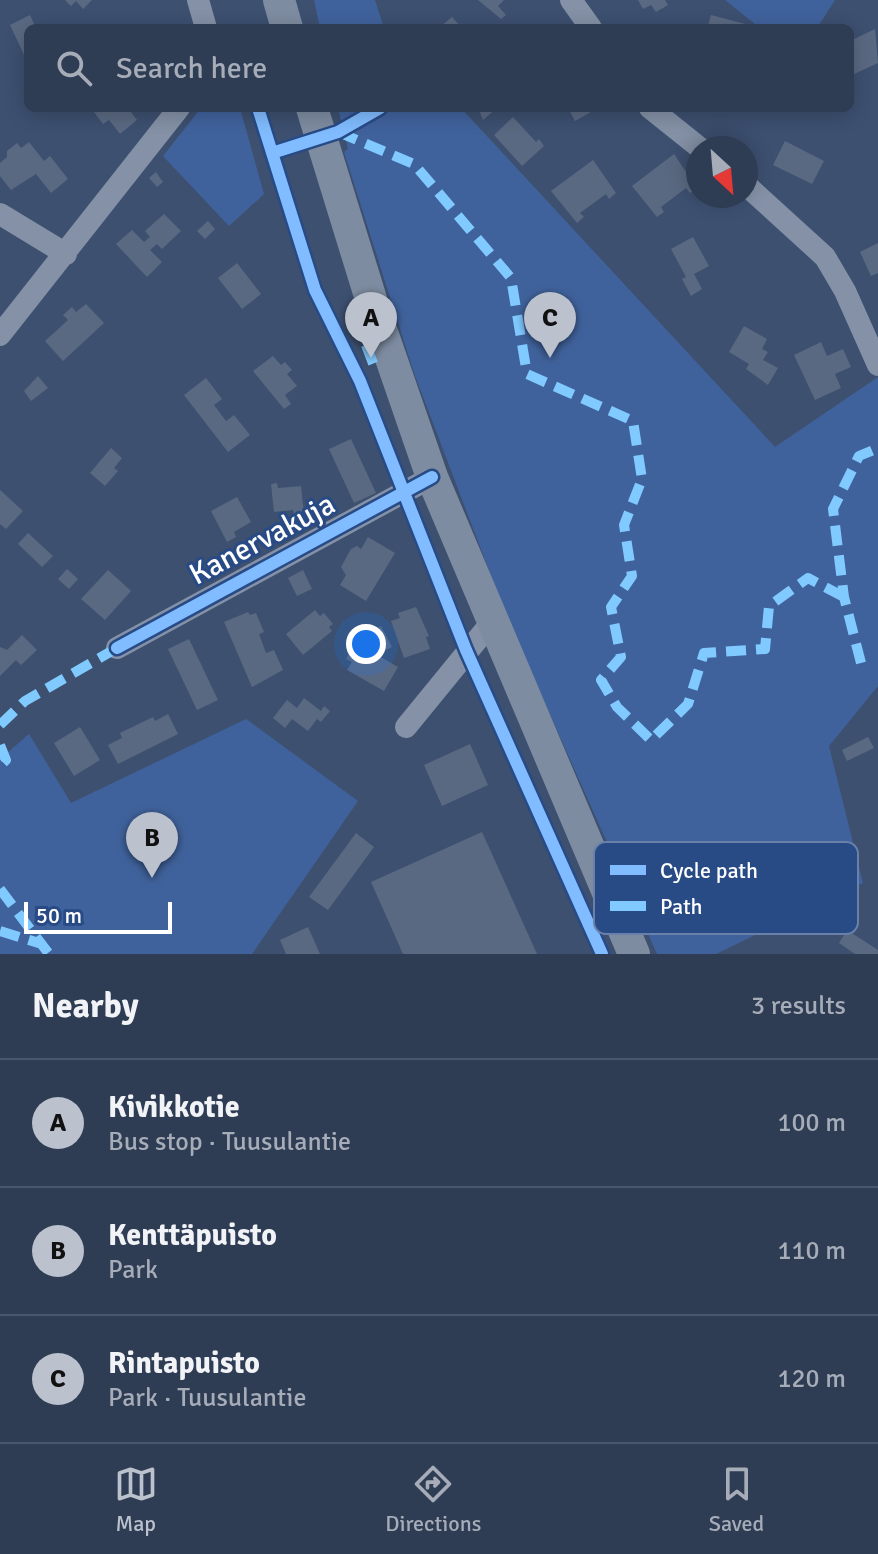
<!DOCTYPE html>
<meta charset="utf-8">
<style>
:root{--surface:#2e3c54;--page:#36435a;--text:#f1f3f6;--muted:#a7adb8;--line:#49566b;--accent:#bbc2cd}
body{margin:0;font-family:Signika,sans-serif;background:var(--page);color:var(--text)}
.compass{position:absolute;left:686px;top:136px;width:72px;height:72px;border-radius:50%;background:var(--surface);box-shadow:0 4px 20px #0003;rotate:154deg}
.scale{position:absolute;left:24px;bottom:20px;width:148px;box-sizing:border-box;padding-left:8px;border:4px solid #fff;border-top:0;font-size:22px;line-height:28px;white-space:nowrap;color:#fff;-webkit-text-stroke:6px #284a85;paint-order:stroke}
.you{position:absolute;left:366px;top:644px;width:28px;height:28px;margin:-20px;border:6px solid #fff;border-radius:50%;background:#1a73e8;box-shadow:0 0 0 12px #1a73e833}
.badge{display:grid;place-items:center;width:52px;height:52px;border-radius:50%;background:var(--accent);color:#111;font-size:26px;font-weight:700}
.pin{position:absolute;translate:-50% -66px;filter:drop-shadow(0 2px 4px #0008)}
.pin::after{content:'';position:absolute;top:42px;width:28px;height:24px;background:inherit;clip-path:polygon(0 0,100% 0,50% 100%)}
.list{margin:0;padding:0;list-style:none}
h2{display:flex;justify-content:space-between;align-items:center;height:104px;margin:0;padding:0 32px;font-size:34px}
h2 small{font-size:26px;font-weight:400;color:var(--muted)}
.list li{display:grid;grid-template-columns:52px 1fr auto;gap:24px;align-items:center;box-sizing:border-box;height:128px;padding:0 32px;border-top:2px solid var(--line)}
.list b{display:block;font-size:30px;white-space:nowrap}
.list p{margin:0;font-size:26px;white-space:nowrap;color:var(--muted)}
.list em{font-size:26px;font-style:normal;color:var(--muted)}
.icon{flex:none;width:44px;height:44px;fill:none;stroke:currentColor;stroke-width:2;stroke-linecap:round;stroke-linejoin:round}
.map{position:relative;flex:none;width:878px;height:954px;overflow:hidden}
.search{position:absolute;background:var(--surface);box-shadow:0 4px 20px #0003;left:24px;right:24px;top:24px;height:88px;display:flex;align-items:center;gap:20px;box-sizing:border-box;padding:0 28px;border-radius:12px;color:var(--muted);font-size:30px}
.sheet{height:488px;background:var(--surface)}
nav{display:flex;justify-content:space-around;align-items:center;box-sizing:border-box;height:112px;border-top:2px solid var(--line);background:var(--surface);font-size:22px;color:var(--muted)}
nav a{display:grid;justify-items:center;gap:4px}
nav .on{color:var(--accent)}
.map>svg:first-child{display:block}
.green{fill:#40629c}
.building{fill:#5a6982}
.lines{fill:none;stroke-linecap:round;stroke-linejoin:round}
.street{stroke:#8491a6;stroke-width:22}
.secondary{stroke:#7e8ca1;stroke-width:32}
.quiet{stroke:#80caff;stroke-width:10;stroke-dasharray:20 10;stroke-linecap:butt}
.cycleway-casing{stroke:#284a85;stroke-width:17}
.cycleway{stroke:#80bcff;stroke-width:12}
.labels{text-anchor:middle;stroke-width:6;stroke-linejoin:round;paint-order:stroke}
.street-label{font-size:30px;fill:#fff;stroke:#284a85}
.key{fill:#284a85;stroke:#6880aa;stroke-width:2}
.key-label{font-size:22px;fill:#fff}
</style>
<div class="map">
<svg width="878" height="954" viewBox="0 0 878 954">
<rect width="100%" height="100%" fill="#3d5070"/>
<path class="green" d="M314,0H375L384,28H320Z
M725,0H835L817,28H760Z
M201,108H240L264,194L229,226L163,156Z
M338,108H461L775,447L878,377V686L829,746L863,883L716,954H657L509,623L414,373L344,152L348,149Z
M246,719L358,801L252,954H0V759L29,734L71,803Z"/>
<path class="building" d="M65,0H92L83,9L76,1L71,6Z
M478,0H504L498,6L506,15L501,19Z
M638,0H665L668,5L656,12L651,5L643,9Z
M30,15L36,28H28L25,57L10,25Z
M711,15L749,25L748,28H714L708,26Z
M452,17L462,28H439Z
M875,29L878,63L850,76V41Z
M91,108H128L137,120L120,134L109,120L103,124Z
M478,108H497L483,120Z
M573,108H598L575,121L569,110Z
M513,117L536,142L539,139L544,146L522,166L494,135Z
M785,141L824,161L812,184L773,165Z
M29,142L44,161L50,156L68,179L51,193L36,174L11,190L0,176V163L7,157V151L17,143L21,148Z
M674,154L697,188L690,193L686,188L661,207L664,212L657,217L632,186Z
M593,160L616,193L609,199L606,194L580,213L584,217L577,223L551,191Z
M156,172L163,182L157,187L149,178Z
M164,214L181,231L162,249L157,244L150,250L162,262L147,277L116,244L132,230L144,242L150,237L145,231Z
M208,221L215,229L205,239L197,231Z
M693,237L709,266L694,274L702,289L691,296L682,279L686,277L671,249Z
M878,243V273L871,276L860,252Z
M237,263L261,294L242,309L218,278Z
M86,304L104,323L63,361L45,341L68,320L63,315L72,307L76,312Z
M744,326L767,339L762,349L768,352L763,360L778,368L768,385L746,369L749,364L729,352Z
M821,342L827,356L843,349L851,367L835,374L841,388L815,400L794,355Z
M273,356L281,365L285,362L292,370L287,374L297,386L285,395L291,404L284,409L253,371Z
M38,376L48,388L31,401L24,391Z
M206,378L222,399L214,405L226,421L234,415L250,435L228,452L184,395Z
M351,439L376,493L354,503L329,449Z
M111,448L122,458L114,468L118,471L105,486L90,473Z
M277,483L278,488L301,486L304,514L294,515L293,510L274,512L271,484Z
M0,490L23,511L6,529L0,524Z
M237,497L251,522L234,532L236,537L227,542L211,511Z
M28,533L53,556L42,567L18,544Z
M368,537L395,553L366,601L340,585L346,575L341,567L351,549L357,546L361,549Z
M67,569L78,579L69,589L58,579Z
M108,570L131,591L105,620L81,599Z
M303,570L312,589L297,596L288,578Z
M416,607L429,636L426,637L430,649L404,658L391,621L400,618L398,613Z
M315,610L320,616L324,613L333,624L329,627L332,631L303,655L286,634Z
M248,612L250,615L256,613L264,632L259,634L266,653L274,650L283,670L252,687L224,622Z
M381,626L392,647L382,652L371,631Z
M22,635L37,650L21,665L16,660L0,676V647L7,650Z
M189,639L218,700L197,710L168,649Z
M355,642L398,667L384,691L347,670L352,662L346,659Z
M304,698L321,711L324,706L330,711L321,722L317,719L308,731L292,719L285,728L273,718L287,700L297,708Z
M168,714L178,734L118,764L108,745L122,738L120,733L153,717L155,721Z
M80,727L100,760L74,776L54,743Z
M868,737L874,748L847,761L842,750Z
M470,744L488,785L442,806L424,765Z
M482,832L537,954H403L371,882Z
M356,833L374,847L328,910L309,897Z
M308,927L320,954H286L280,940Z
M847,930L878,950V954H855L839,943Z"/>
<g class="lines">
<path class="street" d="M198,0L206,28
M571,0L591,28
M650,108L700,148
M746,185L825,257L845,291L878,365
M0,214L66,254
M0,335L179,108
M117,648L432,477
M406,727L491,623"/>
<path class="secondary" d="M279,0L287,28
M312,108L374,309L432,477L634,954"/>
<path class="quiet" d="M338,132L414,164L511,278L527,374L633,421L642,479L624,525L632,576L611,607L621,657L601,680L617,707L651,740L688,704L704,653L765,649L769,606L808,578L844,597
M355,317L376,371
M861,663L844,597L833,509L859,456L878,448
M0,725L25,701L117,648
M0,745L6,760L0,766
M0,889L49,954
M0,931L42,944"/>
<defs>
<path id="cycleway" d="M258,108L315,290L360,381L466,650L602,954
M272,153L338,132L380,108
M117,648L432,477"/>
</defs>
<use href="#cycleway" class="cycleway-casing"/>
<use href="#cycleway" class="cycleway"/>
</g>
<g class="labels">
<g class="street-label">
<text transform="translate(262 539) rotate(-28)" y="10">Kanervakuja</text>
</g>
</g>
<rect x="594" y="842" width="264" height="92" rx="12" class="key"/>
<rect x="610" y="865" width="36" height="10" fill="#80bcff"/>
<rect x="610" y="901" width="36" height="10" fill="#80caff"/>
<g class="key-label">
<text x="660" y="878">Cycle path</text>
<text x="660" y="914">Path</text>
</g>
</svg>
<svg class="compass" viewBox="-18 -18 36 36"><path d="M0-13l5 13h-10z" fill="#e53935"/><path d="M0 13l5-13h-10z" fill="#a7adb8"/></svg>
<div class="scale">50 m</div>
<div class="you"></div>
<div class="pin badge" style="left:371px;top:358px">A</div>
<div class="pin badge" style="left:152px;top:878px">B</div>
<div class="pin badge" style="left:550px;top:358px">C</div>
<div class="search"><svg class="icon" aria-label="search" viewBox="0 0 24 24"><circle cx="10" cy="10" r="6"/><path d="M15 15l6 6"/></svg>Search here</div>
</div>
<section class="sheet">
<h2>Nearby<small>3 results</small></h2>
<ul class="list">
<li><span class="badge">A</span><div><b>Kivikkotie</b><p>Bus stop · Tuusulantie</p></div><em>100 m</em></li>
<li><span class="badge">B</span><div><b>Kenttäpuisto</b><p>Park</p></div><em>110 m</em></li>
<li><span class="badge">C</span><div><b>Rintapuisto</b><p>Park · Tuusulantie</p></div><em>120 m</em></li>
</ul>
</section>
<nav>
<a class="on"><svg class="icon" aria-label="map" viewBox="0 0 24 24"><path d="M3 6l6-2 6 2 6-2v14l-6 2-6-2-6 2zM9 4v14M15 6v14"/></svg>Map</a>
<a><svg class="icon" aria-label="directions" viewBox="0 0 24 24"><path d="M12 3l9 9-9 9-9-9zM9 14v-3h6M13 9l2 2-2 2"/></svg>Directions</a>
<a><svg class="icon" aria-label="saved" viewBox="0 0 24 24"><path d="M7 4h10v16l-5-4-5 4z"/></svg>Saved</a>
</nav>
